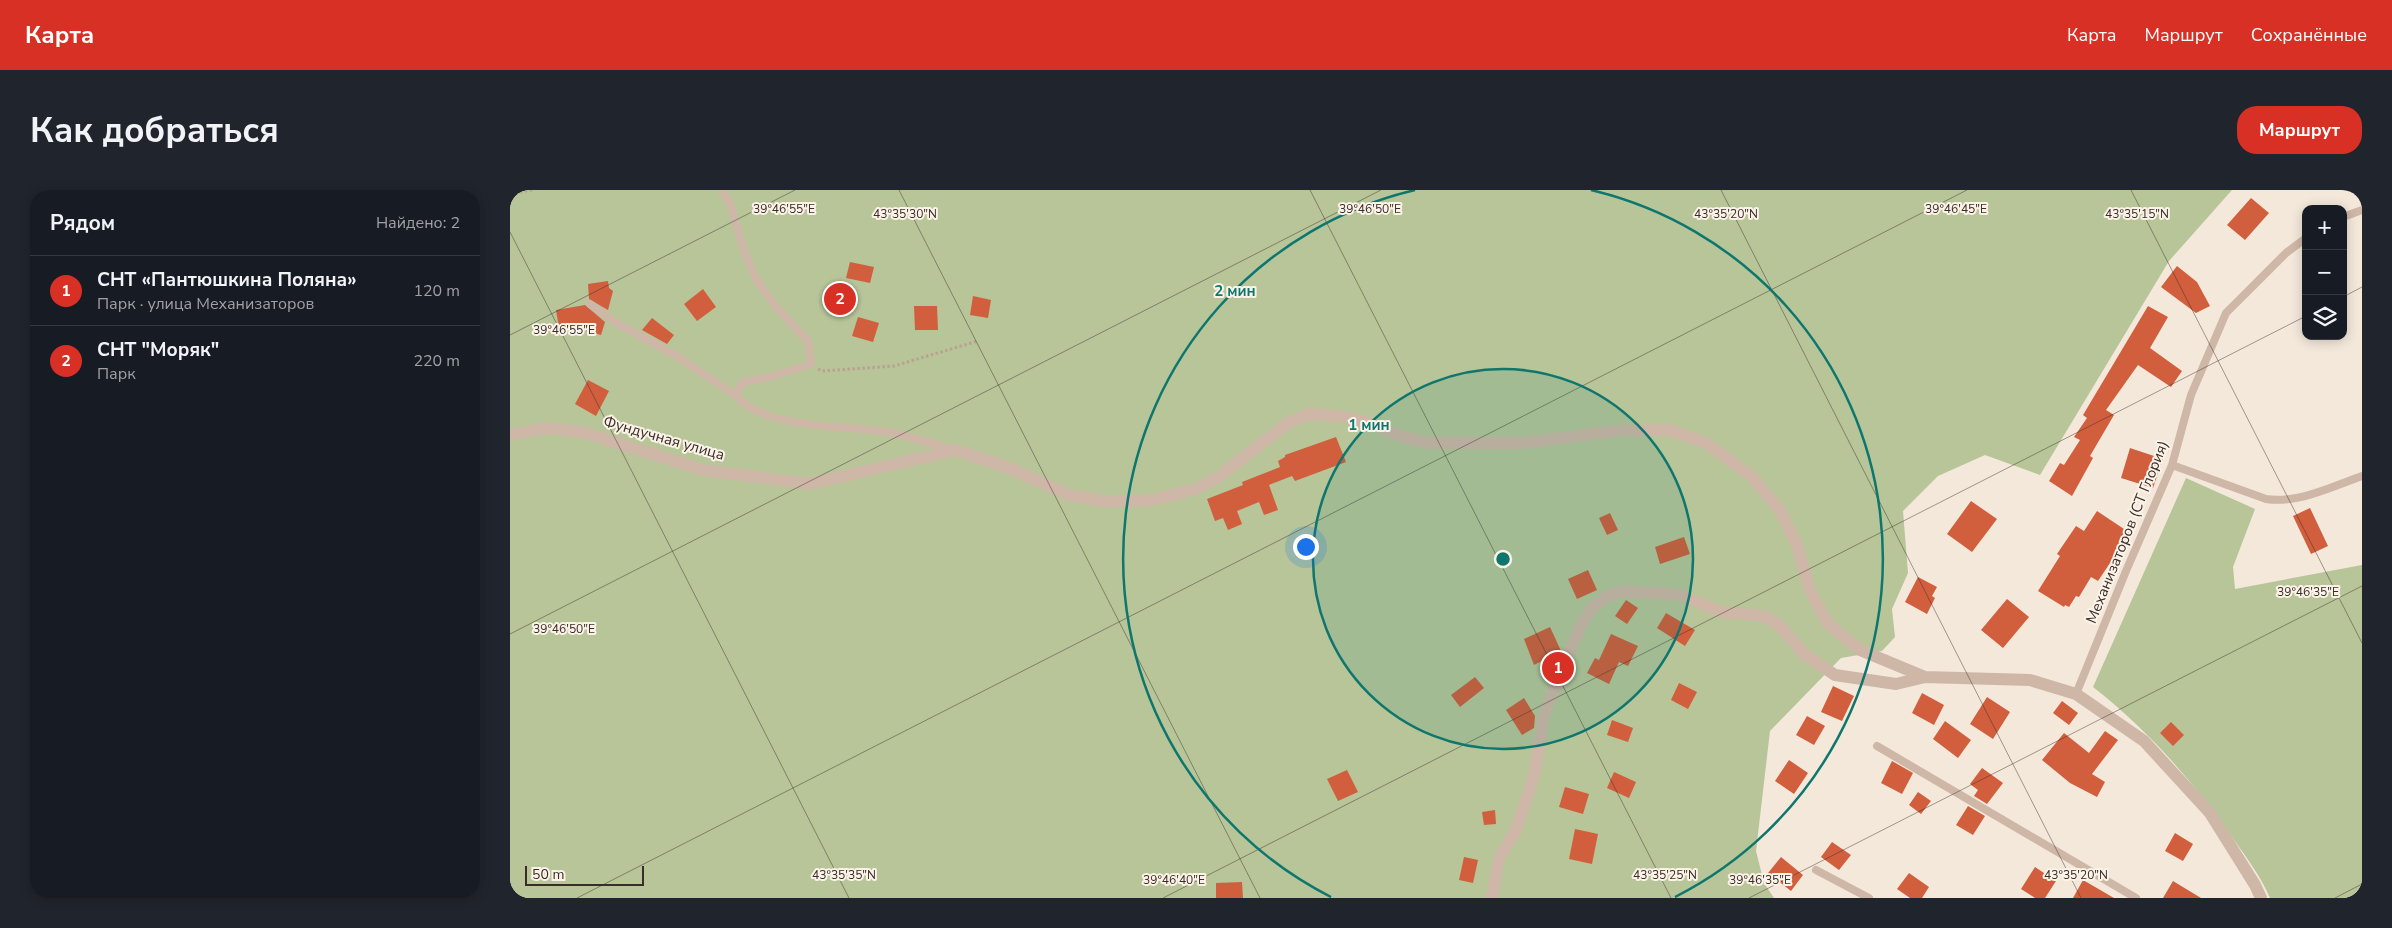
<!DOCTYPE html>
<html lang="ru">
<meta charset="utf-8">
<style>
:root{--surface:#171b24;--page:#20242c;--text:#f1f3f6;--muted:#9ea1a6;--line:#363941;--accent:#d93025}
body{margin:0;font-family:"Nunito Sans",sans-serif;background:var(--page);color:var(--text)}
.controls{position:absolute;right:15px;top:15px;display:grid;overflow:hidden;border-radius:10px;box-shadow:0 2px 12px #0003}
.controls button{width:45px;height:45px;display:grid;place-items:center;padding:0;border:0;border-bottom:1px solid var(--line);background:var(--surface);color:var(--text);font:25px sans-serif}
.scale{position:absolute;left:15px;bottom:12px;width:119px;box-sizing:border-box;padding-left:5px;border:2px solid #392d27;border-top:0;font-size:14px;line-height:18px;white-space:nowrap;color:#392d27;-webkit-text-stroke:4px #fbf2e8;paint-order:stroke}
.you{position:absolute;left:795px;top:356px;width:18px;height:18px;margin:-12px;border:4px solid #fff;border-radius:50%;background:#1a73e8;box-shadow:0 0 0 8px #1a73e833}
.badge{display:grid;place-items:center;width:32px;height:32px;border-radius:50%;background:var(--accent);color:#fff;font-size:16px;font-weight:700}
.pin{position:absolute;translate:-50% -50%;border:2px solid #fff;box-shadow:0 1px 5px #0006}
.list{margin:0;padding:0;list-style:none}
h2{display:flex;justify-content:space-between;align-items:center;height:65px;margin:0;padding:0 20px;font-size:21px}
h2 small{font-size:16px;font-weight:400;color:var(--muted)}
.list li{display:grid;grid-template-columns:32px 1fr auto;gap:15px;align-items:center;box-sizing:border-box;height:70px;padding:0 20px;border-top:1px solid var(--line)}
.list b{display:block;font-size:19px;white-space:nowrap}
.list p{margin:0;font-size:16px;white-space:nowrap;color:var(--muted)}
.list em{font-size:16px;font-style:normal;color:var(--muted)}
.icon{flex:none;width:28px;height:28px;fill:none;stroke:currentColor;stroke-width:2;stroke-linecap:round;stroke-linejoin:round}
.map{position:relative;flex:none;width:1852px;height:708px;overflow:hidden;border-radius:20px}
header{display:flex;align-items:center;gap:30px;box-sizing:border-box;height:70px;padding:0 25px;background:var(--accent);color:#fff}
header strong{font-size:24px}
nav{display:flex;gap:28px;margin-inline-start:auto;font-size:18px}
.intro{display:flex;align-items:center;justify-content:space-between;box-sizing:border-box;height:120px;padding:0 30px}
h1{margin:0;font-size:35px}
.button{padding:12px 22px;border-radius:20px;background:var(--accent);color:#fff;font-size:18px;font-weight:700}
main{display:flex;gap:30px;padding:0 30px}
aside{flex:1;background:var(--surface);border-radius:20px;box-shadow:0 2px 12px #0003}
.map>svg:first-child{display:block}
.green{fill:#b7c599}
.building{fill:#d15e3c}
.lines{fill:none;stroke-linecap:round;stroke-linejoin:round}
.path{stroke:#baa190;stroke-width:3;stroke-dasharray:2.5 2.5;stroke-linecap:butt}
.lane{stroke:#ceb7a6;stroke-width:8}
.street{stroke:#ceb7a6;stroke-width:12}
.ticks{fill:none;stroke:#392d27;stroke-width:1;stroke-opacity:0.45}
.ring{fill:none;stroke:#0f766e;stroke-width:2.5}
.labels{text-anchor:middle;stroke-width:4;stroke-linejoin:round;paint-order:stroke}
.street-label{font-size:15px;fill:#392d27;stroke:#fbf2e8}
.ticks-label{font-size:12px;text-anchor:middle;fill:#392d27;stroke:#fbf2e8;stroke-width:4;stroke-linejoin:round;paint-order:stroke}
.centre{fill:#0f766e;stroke:#fbf2e8;stroke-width:2.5}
.ring-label{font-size:15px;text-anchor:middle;font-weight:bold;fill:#0f766e;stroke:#fbf2e8;stroke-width:4;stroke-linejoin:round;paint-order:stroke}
</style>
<header>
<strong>Карта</strong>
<nav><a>Карта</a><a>Маршрут</a><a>Сохранённые</a></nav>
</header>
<div class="intro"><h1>Как добраться</h1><a class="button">Маршрут</a></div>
<main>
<aside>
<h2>Рядом<small>Найдено: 2</small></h2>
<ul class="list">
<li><span class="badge">1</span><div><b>СНТ «Пантюшкина Поляна»</b><p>Парк · улица Механизаторов</p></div><em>120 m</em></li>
<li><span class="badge">2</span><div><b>СНТ &quot;Моряк&quot;</b><p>Парк</p></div><em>220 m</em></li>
</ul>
</aside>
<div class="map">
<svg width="1852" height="708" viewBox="0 0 1852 708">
<rect width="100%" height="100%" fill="#f4e8db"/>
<path class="green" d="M0,0H1722L1659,71L1530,285L1475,265L1428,286L1393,321L1398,383L1382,419L1385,447L1372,461L1331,468L1260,541L1246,661L1254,693L1264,708H0Z
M1676,288L1745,319L1723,377L1725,399L1852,375V708H1760C1750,685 1736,667 1722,647C1681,589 1639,541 1583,497Z"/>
<path class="building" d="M1741,8L1759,23L1735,50L1717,35Z
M340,72L364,77L360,93L336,88Z
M1667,76L1687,92L1700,116L1686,123L1651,97Z
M98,91L99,98L103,101L98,120L79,109L78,94Z
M193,99L206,117L187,131L174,114Z
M463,106L481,110L478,128L460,125Z
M75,115L95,132L91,145L76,141L78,133L49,138L46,120Z
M404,116H427L428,140H405Z
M1638,116L1658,127L1640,158L1672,181L1661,197L1628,175L1596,220L1604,225L1580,266L1583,268L1562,306L1539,291L1550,273L1554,275L1570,250L1564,247L1577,228L1573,225Z
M348,127L369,133L363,152L342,146Z
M142,128L164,145L157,154L132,140Z
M78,190L99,201L86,226L65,214Z
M826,247L836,272L785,291L782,286L759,295L768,320L754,325L749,312L727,321L732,334L718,340L713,328L705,331L697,309L733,295L732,292L770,277L768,271L775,267V265Z
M1620,258L1653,269L1643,298L1611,288Z
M1461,311L1487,329L1462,362L1437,344Z
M1800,318L1818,356L1801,364L1783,326Z
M1587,321L1620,343L1588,391L1581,387L1569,407L1566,406L1559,417L1555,415L1554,417L1528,401L1550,366L1547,364L1566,336L1574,341Z
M1100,323L1108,340L1097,345L1089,328Z
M1174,347L1180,364L1150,374L1145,357Z
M1078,380L1087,400L1067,409L1058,389Z
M1408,387L1427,397L1422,406L1425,408L1417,424L1395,412Z
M1497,409L1519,427L1493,458L1471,440Z
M1116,410L1128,418L1117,434L1105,426Z
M1156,423L1185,440L1175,456L1147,438Z
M1040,437L1051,461L1024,475L1014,449Z
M1101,444L1128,456L1118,476L1109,472L1099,494L1077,483L1085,468L1089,470Z
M965,487L974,498L950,517L941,505Z
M1169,493L1187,502L1178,519L1161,510Z
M1323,496L1344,506L1332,531L1311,522Z
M1412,503L1434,515L1424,535L1402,523Z
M1477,507L1500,522L1483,549L1460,534Z
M1014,508L1025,526L1024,538L1012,545L996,520Z
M1552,511L1568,523L1559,535L1543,523Z
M1297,526L1315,536L1304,555L1286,545Z
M1102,530L1123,538L1118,552L1097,545Z
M1435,531L1461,550L1448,568L1423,549Z
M1661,532L1674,545L1663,556L1650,543Z
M1595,541L1608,550L1582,584L1595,592L1587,607L1560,593L1532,570L1554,543L1579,563Z
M1279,570L1298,583L1284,604L1265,591Z
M1382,571L1403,583L1392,604L1371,593Z
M1472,578L1493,593L1477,614L1464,606L1468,600L1460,594Z
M837,580L848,602L828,611L817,589Z
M1104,582L1126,592L1119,608L1097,598Z
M1055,597L1079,604L1073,624L1049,617Z
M1408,602L1421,611L1411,624L1399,615Z
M1458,616L1475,626L1463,645L1446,635Z
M985,620L986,634L974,635L972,622Z
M1065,639L1088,644L1082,674L1059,669Z
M1665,643L1683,654L1673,671L1655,661Z
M1322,652L1341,665L1329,680L1311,667Z
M954,667L968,670L963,693L949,690Z
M1271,667L1293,685L1281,701L1258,683Z
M1525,677L1546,691L1535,708H1525L1511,699Z
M1399,683L1419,697L1412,708H1400L1387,699Z
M1573,690L1604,708H1563Z
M1663,691L1691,708H1653Z
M732,692L733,708H706V693Z"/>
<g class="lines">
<path class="path" d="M0,4L22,0
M308,179L312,181L384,176L468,151"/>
<path class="lane" d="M211,0L220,13L234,61L246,89L266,117L298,151L301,174L263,186L233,192L225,205C254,240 336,235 378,242C399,246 420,253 441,259
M1833,27L1852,20
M80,114L108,134L165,165L225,205
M1662,275L1756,309C1788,314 1823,296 1852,286
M1566,504L1616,381L1662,275L1681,205L1716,123L1776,63L1796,48
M1367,556L1626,708
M1306,680L1359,708"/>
<path class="street" d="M0,245L36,238L72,242L193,280L299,294L446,260L499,278L559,305L600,312L643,310L686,299L707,288L778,233L798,224L831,226L861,233L890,246L917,253H1014L1105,241L1159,240L1196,253L1241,286L1270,320L1287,355L1300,401L1318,434L1350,460L1415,487
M982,708L989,668L1006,640L1024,586L1034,524L1071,435L1081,419L1096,407L1112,401L1170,405L1211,422L1254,426L1269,435L1295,465L1325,485L1386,494L1415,487L1520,490L1566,504L1634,551L1700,623L1745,695L1751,708"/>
</g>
<path class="ticks" d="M389,0L750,708M800,0L1161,708M1211,0L1571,708M1621,0L1852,453M0,42L339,708M1833,107L1852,97M0,145L285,0M0,444L871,0M67,708L1457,0M653,708L1796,126M1239,708L1852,396M1825,708L1852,694"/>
<circle cx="993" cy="369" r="190" fill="#0f766e" fill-opacity=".12"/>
<g class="ring">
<circle cx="993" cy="369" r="190"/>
<path d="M821 707A379 379 0 0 1 905 0M1081 0A379 379 0 0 1 1165 707"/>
</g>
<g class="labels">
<g class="street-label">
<text transform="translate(154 248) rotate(16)" y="5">Фундучная улица</text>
<text transform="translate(1617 342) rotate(-68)" y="5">Механизаторов (СТ Глория)</text>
</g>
</g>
<g class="ticks-label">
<text x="860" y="23">39°46'50"E</text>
<text x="274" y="23">39°46'55"E</text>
<text x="1446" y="23">39°46'45"E</text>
<text x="395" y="28">43°35'30"N</text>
<text x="1216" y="28">43°35'20"N</text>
<text x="1627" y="28">43°35'15"N</text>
<text x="54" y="144">39°46'55"E</text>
<text x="1798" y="406">39°46'35"E</text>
<text x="54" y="443">39°46'50"E</text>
<text x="334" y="689">43°35'35"N</text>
<text x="1155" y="689">43°35'25"N</text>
<text x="1566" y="689">43°35'20"N</text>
<text x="664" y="694">39°46'40"E</text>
<text x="1250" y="694">39°46'35"E</text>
</g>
<circle cx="993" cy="369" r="8" class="centre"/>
<g class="ring-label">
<text x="725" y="106">2 мин</text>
<text x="859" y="240">1 мин</text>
</g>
</svg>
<div class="controls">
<button>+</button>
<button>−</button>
<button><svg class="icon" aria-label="layers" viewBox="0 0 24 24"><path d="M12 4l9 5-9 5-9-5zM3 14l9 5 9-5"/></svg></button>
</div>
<div class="scale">50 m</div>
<div class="you"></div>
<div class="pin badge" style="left:1048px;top:478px">1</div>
<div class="pin badge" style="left:330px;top:109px">2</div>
</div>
</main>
